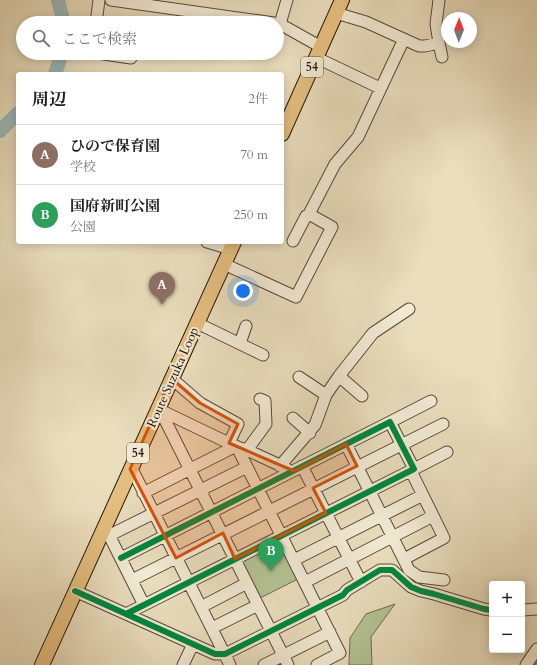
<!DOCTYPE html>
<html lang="ja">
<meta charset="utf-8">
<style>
:root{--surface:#fff;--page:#f2f2f2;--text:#202124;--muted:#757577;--line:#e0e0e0;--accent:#b45309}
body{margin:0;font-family:Cardo,"Noto Serif JP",serif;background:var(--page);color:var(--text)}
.controls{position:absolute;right:12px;bottom:12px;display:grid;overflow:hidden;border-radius:4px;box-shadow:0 2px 10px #0003}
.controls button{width:36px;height:36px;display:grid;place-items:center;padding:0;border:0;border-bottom:1px solid var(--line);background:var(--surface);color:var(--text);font:20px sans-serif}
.compass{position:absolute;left:441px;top:12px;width:36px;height:36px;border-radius:50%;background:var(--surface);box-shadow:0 2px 10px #0003;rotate:1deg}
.you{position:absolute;left:243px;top:291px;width:14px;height:14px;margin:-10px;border:3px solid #fff;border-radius:50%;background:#1a73e8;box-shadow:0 0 0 6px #1a73e833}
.badge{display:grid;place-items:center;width:26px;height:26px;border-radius:50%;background:var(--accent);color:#fff;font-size:13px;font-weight:700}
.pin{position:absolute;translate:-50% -33px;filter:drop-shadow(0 1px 2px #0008)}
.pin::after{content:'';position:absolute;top:21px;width:14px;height:12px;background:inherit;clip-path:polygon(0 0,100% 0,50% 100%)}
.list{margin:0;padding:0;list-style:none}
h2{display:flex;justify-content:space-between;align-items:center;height:52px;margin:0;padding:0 16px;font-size:17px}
h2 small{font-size:13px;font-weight:400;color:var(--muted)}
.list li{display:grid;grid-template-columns:26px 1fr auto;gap:12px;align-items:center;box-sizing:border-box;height:60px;padding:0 16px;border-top:1px solid var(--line)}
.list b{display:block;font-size:15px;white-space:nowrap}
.list p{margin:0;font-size:13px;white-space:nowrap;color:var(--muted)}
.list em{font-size:13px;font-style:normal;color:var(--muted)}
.icon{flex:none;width:22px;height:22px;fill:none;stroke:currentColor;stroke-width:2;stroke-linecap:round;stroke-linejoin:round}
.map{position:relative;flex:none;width:537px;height:665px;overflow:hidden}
.search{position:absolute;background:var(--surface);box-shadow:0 2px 10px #0003;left:16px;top:16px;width:268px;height:44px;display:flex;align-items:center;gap:10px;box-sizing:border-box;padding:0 14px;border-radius:22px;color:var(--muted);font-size:15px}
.panel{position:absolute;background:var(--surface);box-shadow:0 2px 10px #0003;left:16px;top:72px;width:268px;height:172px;border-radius:4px}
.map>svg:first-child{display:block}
.green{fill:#b3c293;stroke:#6d6c50}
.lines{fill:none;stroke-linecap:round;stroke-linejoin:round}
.stream{stroke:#6d7875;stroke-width:2.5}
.river{stroke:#9cbaba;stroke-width:14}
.minor-casing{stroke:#58483a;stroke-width:13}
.major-casing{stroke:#27160e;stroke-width:16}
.minor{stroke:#f1e9d3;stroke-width:11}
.major{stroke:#e4be7e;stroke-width:14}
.cycleway-casing{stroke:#f1e9d3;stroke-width:8}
.cycleway{stroke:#00873e;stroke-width:6}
.marked{fill:#d5520c;fill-opacity:0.2;stroke:#d5520c;stroke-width:3;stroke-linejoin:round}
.labels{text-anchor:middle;stroke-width:4;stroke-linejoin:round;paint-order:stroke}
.shield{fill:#f1e9d3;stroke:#645549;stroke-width:1}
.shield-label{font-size:12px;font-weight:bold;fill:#27160e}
.street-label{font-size:13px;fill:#27160e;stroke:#f1e9d3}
</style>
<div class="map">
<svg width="537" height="665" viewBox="0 0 537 665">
<rect width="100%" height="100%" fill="#e9ddbc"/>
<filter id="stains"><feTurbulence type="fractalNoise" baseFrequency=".005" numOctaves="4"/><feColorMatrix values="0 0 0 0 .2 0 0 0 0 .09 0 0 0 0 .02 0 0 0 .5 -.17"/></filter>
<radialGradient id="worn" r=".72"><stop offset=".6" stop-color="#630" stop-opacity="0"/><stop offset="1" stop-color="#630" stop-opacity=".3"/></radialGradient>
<path class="green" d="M280,541L300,578L260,598L241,563L242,560Z
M395,604L371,637L372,665H349L350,638L366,614Z"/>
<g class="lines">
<path class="stream" d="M535,665L537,662"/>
<path class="river" d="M58,0L64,23
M55,74L62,53
M0,131L18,113"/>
<defs>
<path id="minor" d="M111,0L274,23
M336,13L366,22L419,46H425L439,43L436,24L439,0
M96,23L99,0
M277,24H280L321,47
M280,24L287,0
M439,43L442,57
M97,53L131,58
M317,58L380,88
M293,241L306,216L309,214
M207,242L231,249
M224,264L296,297L332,227L309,214L335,164L358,137L404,39
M197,323L263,355
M240,343L246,326
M339,376L362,396
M299,377L326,395
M171,378L200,403L238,424L229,443
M158,409L237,447L247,450L286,468
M160,410L288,665
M293,418L310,433
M390,422L431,401
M346,444L409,570L419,577L444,580
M237,447L340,653L317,665
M247,450L266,424L265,401L260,399
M280,466L315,425L326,395L339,376L373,333L409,309
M302,466L361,582
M130,469L134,473L230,665
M414,469L447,452
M143,493L236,446
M106,529L144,605
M110,535L247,467
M121,558L390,422L414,469L126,614
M404,559L444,538L411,471
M294,560L423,495
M132,580L443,424
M305,582L433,516
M75,591L215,654H225L343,595L347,590L380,570H392L411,587L421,591L434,594L484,609L492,610
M201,607L247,583
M522,610L537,609
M212,628L258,605
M183,665L193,644
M264,665L330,632
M526,665L537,649"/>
<path id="major" d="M282,134L342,0
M42,665L234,242"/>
</defs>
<use href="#minor" class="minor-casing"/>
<use href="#major" class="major-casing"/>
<use href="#minor" class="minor"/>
<use href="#major" class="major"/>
<defs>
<path id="cycleway" d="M121,558L390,422L414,469L126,614
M75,591L215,654H225L343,595L347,590L380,570H392L411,587L421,591L434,594L484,609L492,610"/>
</defs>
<use href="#cycleway" class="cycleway-casing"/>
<use href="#cycleway" class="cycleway"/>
</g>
<path class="marked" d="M171,378L200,403L238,424L229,443L294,471L346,444L357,466L313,488L326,513L235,559L223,533L176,558L130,469Z"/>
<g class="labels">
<g class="shield">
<rect x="301" y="57" width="22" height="20" rx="3"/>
<rect x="127" y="443" width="22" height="20" rx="3"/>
</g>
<g class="shield-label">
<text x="312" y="71">54</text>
<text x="138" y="457">54</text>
</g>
<g class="street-label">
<text transform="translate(172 377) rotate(-66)" y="5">Route Suzuka Loop</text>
</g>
</g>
<rect width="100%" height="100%" filter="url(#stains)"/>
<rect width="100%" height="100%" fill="url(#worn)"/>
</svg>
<div class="controls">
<button>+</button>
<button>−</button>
</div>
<svg class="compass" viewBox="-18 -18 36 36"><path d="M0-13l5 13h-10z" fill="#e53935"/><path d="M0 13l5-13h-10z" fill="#757577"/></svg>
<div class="you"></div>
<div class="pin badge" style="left:162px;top:305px;background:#8d6e63">A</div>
<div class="pin badge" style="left:271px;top:571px;background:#2e9e5b">B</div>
<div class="search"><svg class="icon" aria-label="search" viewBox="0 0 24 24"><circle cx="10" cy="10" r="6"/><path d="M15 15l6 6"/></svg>ここで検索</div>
<section class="panel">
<h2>周辺<small>2件</small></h2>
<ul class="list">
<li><span class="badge" style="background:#8d6e63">A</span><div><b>ひので保育園</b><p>学校</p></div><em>70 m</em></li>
<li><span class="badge" style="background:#2e9e5b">B</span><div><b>国府新町公園</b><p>公園</p></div><em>250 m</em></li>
</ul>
</section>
</div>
